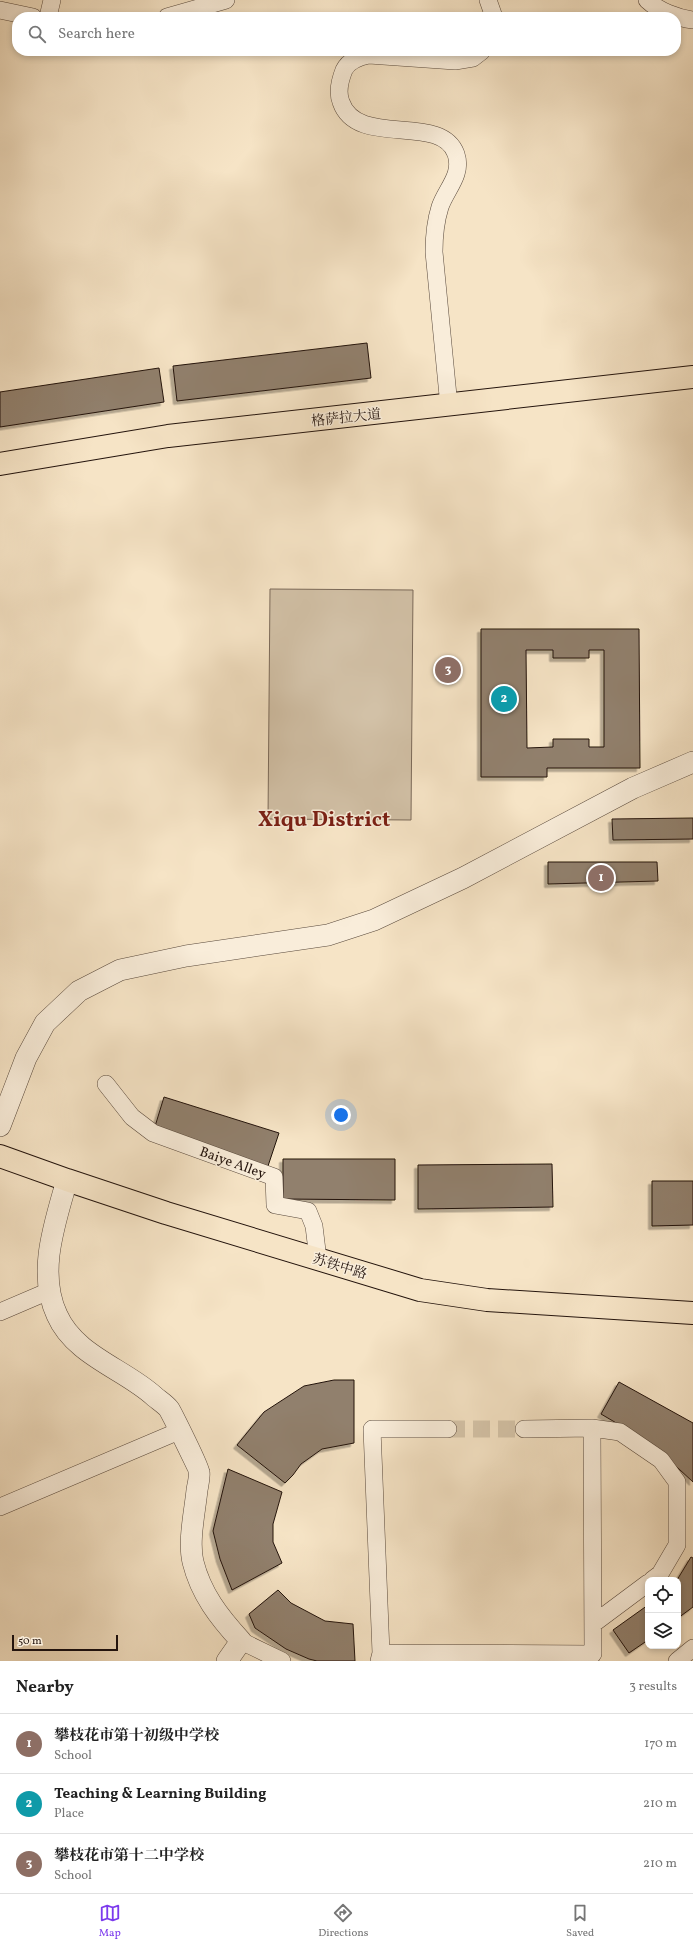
<!DOCTYPE html>
<meta charset="utf-8">
<style>
:root{--surface:#fff;--page:#f6f6f6;--text:#222;--muted:#767676;--line:#e0e0e0;--accent:#7c3aed}
body{margin:0;font-family:Vollkorn,"Noto Serif SC",serif;background:var(--page);color:var(--text)}
.controls{position:absolute;right:12px;bottom:12px;display:grid;overflow:hidden;border-radius:8px;box-shadow:0 2px 6px #0003}
.controls button{width:36px;height:36px;display:grid;place-items:center;padding:0;border:0;border-bottom:1px solid var(--line);background:var(--surface);color:var(--text);font:20px sans-serif}
.scale{position:absolute;left:12px;bottom:10px;width:106px;box-sizing:border-box;padding-left:4px;border:2px solid #24140d;border-top:0;font-size:11px;line-height:14px;white-space:nowrap;color:#24140d;-webkit-text-stroke:3px #f9edda;paint-order:stroke}
.you{position:absolute;left:341px;top:1115px;width:14px;height:14px;margin:-10px;border:3px solid #fff;border-radius:50%;background:#1a73e8;box-shadow:0 0 0 6px #1a73e833}
.badge{display:grid;place-items:center;width:26px;height:26px;border-radius:50%;background:var(--accent);color:#fff;font-size:13px;font-weight:700}
.pin{position:absolute;translate:-50% -50%;border:2px solid #fff;box-shadow:0 1px 4px #0006}
.list{margin:0;padding:0;list-style:none}
h2{display:flex;justify-content:space-between;align-items:center;height:52px;margin:0;padding:0 16px;font-size:17px}
h2 small{font-size:13px;font-weight:400;color:var(--muted)}
.list li{display:grid;grid-template-columns:26px 1fr auto;gap:12px;align-items:center;box-sizing:border-box;height:60px;padding:0 16px;border-top:1px solid var(--line)}
.list b{display:block;font-size:15px;white-space:nowrap}
.list p{margin:0;font-size:13px;white-space:nowrap;color:var(--muted)}
.list em{font-size:13px;font-style:normal;color:var(--muted)}
.icon{flex:none;width:22px;height:22px;fill:none;stroke:currentColor;stroke-width:2;stroke-linecap:round;stroke-linejoin:round}
.map{position:relative;flex:none;width:693px;height:1661px;overflow:hidden}
.search{position:absolute;background:var(--surface);box-shadow:0 2px 6px #0003;left:12px;right:12px;top:12px;height:44px;display:flex;align-items:center;gap:10px;box-sizing:border-box;padding:0 14px;border-radius:16px;color:var(--muted);font-size:15px}
.sheet{height:232px;background:var(--surface)}
nav{display:flex;justify-content:space-around;align-items:center;box-sizing:border-box;height:56px;border-top:1px solid var(--line);background:var(--surface);font-size:11px;color:var(--muted)}
nav a{display:grid;justify-items:center;gap:2px}
nav .on{color:var(--accent)}
.map>svg:first-child{display:block}
.green{fill:#d2c1a7;stroke:#7b6a5a}
.building{fill:#91806d;stroke:#24140d;fill-rule:evenodd;filter:url(#shadow)}
.lines{fill:none;stroke-linecap:round;stroke-linejoin:round}
.minor-tunnel{stroke:#d6c5aa;stroke-width:17;stroke-dasharray:17 8;stroke-linecap:butt}
.minor-casing{stroke:#58483b;stroke-width:18}
.tertiary-casing{stroke:#58483b;stroke-width:22}
.primary-casing{stroke:#24140d;stroke-width:24}
.trunk-casing{stroke:#24140d;stroke-width:24}
.minor{stroke:#f9edda;stroke-width:17}
.tertiary{stroke:#f9edda;stroke-width:21}
.primary{stroke:#f6e4c6;stroke-width:22}
.trunk{stroke:#f6e4c6;stroke-width:22}
.labels{text-anchor:middle;stroke-width:3;stroke-linejoin:round;paint-order:stroke}
.street-label{font-size:14px;fill:#24140d;stroke:#f9edda}
.town-label{font-size:22px;font-weight:bold;fill:#7a1f14;stroke:#f9edda}
</style>
<div class="map">
<svg width="693" height="1661" viewBox="0 0 693 1661">
<defs>
<filter id="shadow"><feDropShadow dx="-3.5" dy="3.5" stdDeviation="0" flood-color="#0004"/></filter>
</defs>
<rect width="100%" height="100%" fill="#f6e4c6"/>
<filter id="stains"><feTurbulence type="fractalNoise" baseFrequency=".005" numOctaves="4"/><feColorMatrix values="0 0 0 0 .2 0 0 0 0 .09 0 0 0 0 .02 0 0 0 .5 -.17"/></filter>
<radialGradient id="worn" r=".72"><stop offset=".6" stop-color="#630" stop-opacity="0"/><stop offset="1" stop-color="#630" stop-opacity=".3"/></radialGradient>
<path class="green" d="M270,589L413,590L411,820L268,819Z"/>
<path class="building" d="M367,343L371,378L177,401L173,366Z
M159,368L164,402L0,427V392Z
M481,629H639L640,768H547V777H481ZM526,650H553V658H589V650H604V747H589V739H553V747L527,748Z
M693,818V839L613,840L612,819Z
M548,862H657L658,881L548,884Z
M164,1097L279,1133L267,1169L153,1133Z
M283,1159H395V1200L283,1199Z
M552,1164L553,1207L418,1209V1165Z
M652,1181H693V1225L652,1226Z
M334,1380H354V1443L322,1449L301,1464L293,1475L285,1483L237,1445L264,1412L304,1386Z
M619,1382L693,1423V1482L665,1456L630,1431L601,1414Z
M228,1469L282,1492L273,1524V1542L282,1563L232,1590L220,1559L213,1531Z
M691,1557L693,1558V1607L678,1618L677,1580Z
M278,1590L291,1603L325,1621L353,1624L355,1661H317L309,1659L286,1649L255,1628L249,1614Z
M648,1605V1640L629,1653L613,1630Z"/>
<g class="lines">
<path class="minor-tunnel" d="M448,1429H524"/>
<defs>
<path id="minor" d="M488,0L494,17
M647,0C659,11 677,18 693,20
M0,10L33,17
M48,17L52,0
M167,17L226,0
M449,406L434,252C434,236 435,223 440,207C446,189 463,175 456,154C441,112 357,149 341,102C337,92 340,80 344,70C349,60 359,57 369,55L455,61L473,58L482,51
M106,1084L132,1117L153,1133L274,1177L275,1205L308,1211L314,1226L318,1259
M0,1312L49,1291
M592,1428L620,1432L661,1460L677,1482V1545L660,1574L652,1580
M0,1507L179,1431
M593,1624L648,1583
M241,1641L282,1661
M381,1653L593,1654L592,1428L524,1429
M379,1661L381,1653L372,1429H448
M677,1661L693,1648"/>
<path id="tertiary" d="M0,1126L26,1058L45,1023L79,991L120,970L186,956L328,935L374,920L463,878L633,788L693,762
M67,1180C55,1223 37,1272 57,1315C75,1356 125,1369 155,1397C160,1401 166,1405 169,1409C172,1414 199,1468 199,1472C200,1477 198,1484 197,1490C195,1511 188,1541 193,1562C201,1594 219,1617 241,1641L227,1661"/>
<path id="primary" d="M0,464L168,436L693,377"/>
<path id="trunk" d="M0,1156L67,1180L166,1213L420,1290L487,1300L693,1313"/>
</defs>
<use href="#minor" class="minor-casing"/>
<use href="#tertiary" class="tertiary-casing"/>
<use href="#primary" class="primary-casing"/>
<use href="#trunk" class="trunk-casing"/>
<use href="#minor" class="minor"/>
<use href="#tertiary" class="tertiary"/>
<use href="#primary" class="primary"/>
<use href="#trunk" class="trunk"/>
</g>
<g class="labels">
<g class="street-label">
<text transform="translate(346 417) rotate(-6)" y="5">格萨拉大道</text>
<text transform="translate(233 1162) rotate(20)" y="5">Baiye Alley</text>
<text transform="translate(340 1266) rotate(17)" y="5">苏铁中路</text>
</g>
<g class="town-label">
<text x="324" y="826">Xiqu District</text>
</g>
</g>
<rect width="100%" height="100%" filter="url(#stains)"/>
<rect width="100%" height="100%" fill="url(#worn)"/>
</svg>
<div class="controls">
<button><svg class="icon" aria-label="locate" viewBox="0 0 24 24"><circle cx="12" cy="12" r="6"/><path d="M12 2v4M12 18v4M2 12h4M18 12h4"/></svg></button>
<button><svg class="icon" aria-label="layers" viewBox="0 0 24 24"><path d="M12 4l9 5-9 5-9-5zM3 14l9 5 9-5"/></svg></button>
</div>
<div class="scale">50 m</div>
<div class="you"></div>
<div class="pin badge" style="left:601px;top:878px;background:#8d6e63">1</div>
<div class="pin badge" style="left:504px;top:699px;background:#0f9aa8">2</div>
<div class="pin badge" style="left:448px;top:670px;background:#8d6e63">3</div>
<div class="search"><svg class="icon" aria-label="search" viewBox="0 0 24 24"><circle cx="10" cy="10" r="6"/><path d="M15 15l6 6"/></svg>Search here</div>
</div>
<section class="sheet">
<h2>Nearby<small>3 results</small></h2>
<ul class="list">
<li><span class="badge" style="background:#8d6e63">1</span><div><b>攀枝花市第十初级中学校</b><p>School</p></div><em>170 m</em></li>
<li><span class="badge" style="background:#0f9aa8">2</span><div><b>Teaching &amp; Learning Building</b><p>Place</p></div><em>210 m</em></li>
<li><span class="badge" style="background:#8d6e63">3</span><div><b>攀枝花市第十二中学校</b><p>School</p></div><em>210 m</em></li>
</ul>
</section>
<nav>
<a class="on"><svg class="icon" aria-label="map" viewBox="0 0 24 24"><path d="M3 6l6-2 6 2 6-2v14l-6 2-6-2-6 2zM9 4v14M15 6v14"/></svg>Map</a>
<a><svg class="icon" aria-label="directions" viewBox="0 0 24 24"><path d="M12 3l9 9-9 9-9-9zM9 14v-3h6M13 9l2 2-2 2"/></svg>Directions</a>
<a><svg class="icon" aria-label="saved" viewBox="0 0 24 24"><path d="M7 4h10v16l-5-4-5 4z"/></svg>Saved</a>
</nav>
